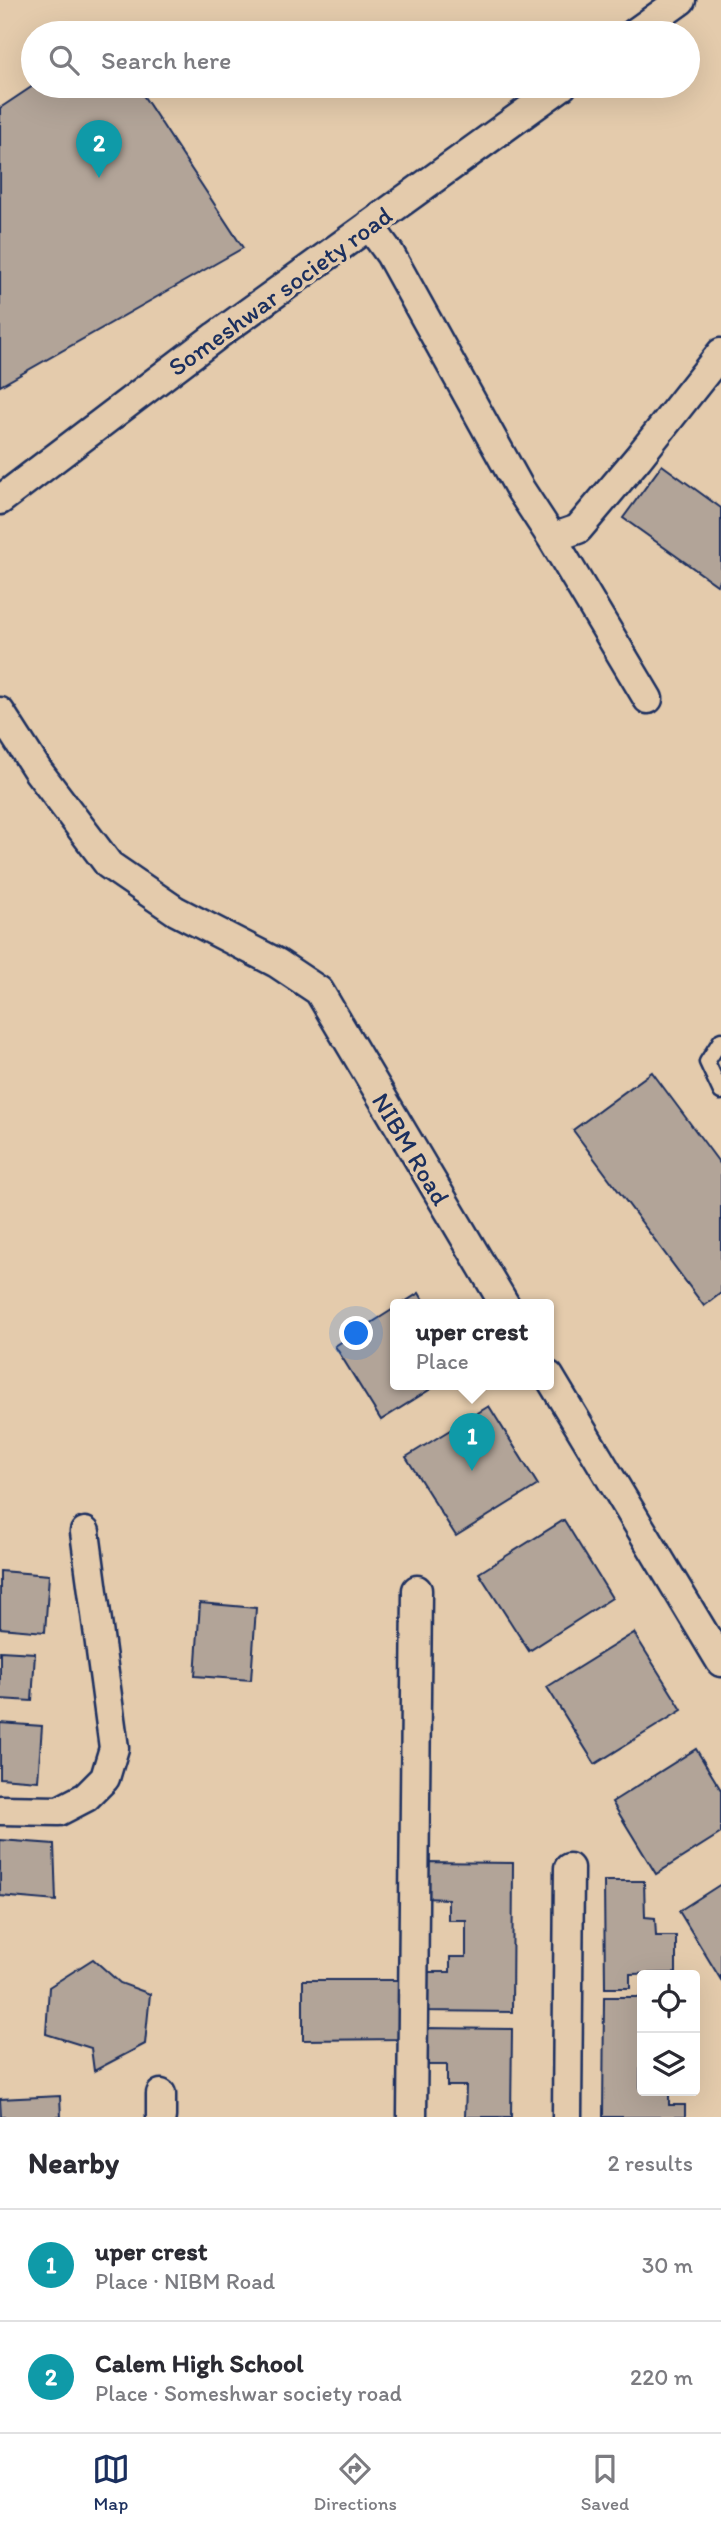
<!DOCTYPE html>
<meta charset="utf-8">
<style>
:root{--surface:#fff;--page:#f7f7f7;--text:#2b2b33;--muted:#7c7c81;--line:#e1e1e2;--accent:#1b2f5e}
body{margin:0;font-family:Itim,sans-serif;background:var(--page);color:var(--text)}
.controls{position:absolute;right:21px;bottom:21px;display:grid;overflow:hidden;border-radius:7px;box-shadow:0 7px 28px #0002}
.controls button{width:63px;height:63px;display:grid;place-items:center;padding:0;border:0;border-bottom:2px solid var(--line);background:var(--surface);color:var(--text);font:35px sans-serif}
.you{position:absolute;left:357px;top:1334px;width:24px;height:24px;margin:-18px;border:5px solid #fff;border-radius:50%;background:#1a73e8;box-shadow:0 0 0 10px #1a73e833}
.badge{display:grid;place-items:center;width:46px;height:46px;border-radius:50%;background:var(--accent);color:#fff;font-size:23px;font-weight:700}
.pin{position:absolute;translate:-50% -58px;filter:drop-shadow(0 2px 4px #0008)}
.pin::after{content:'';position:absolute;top:37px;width:24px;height:21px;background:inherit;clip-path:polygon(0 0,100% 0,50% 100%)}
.popup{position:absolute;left:390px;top:1299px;width:164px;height:91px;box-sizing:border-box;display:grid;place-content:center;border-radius:7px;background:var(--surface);filter:drop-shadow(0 2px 5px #0005);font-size:23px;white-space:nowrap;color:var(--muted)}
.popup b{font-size:26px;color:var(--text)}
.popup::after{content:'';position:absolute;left:50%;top:100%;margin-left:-14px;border:14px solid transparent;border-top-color:var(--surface)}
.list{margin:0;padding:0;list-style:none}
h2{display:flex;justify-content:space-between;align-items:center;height:91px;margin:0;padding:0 28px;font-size:30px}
h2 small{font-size:23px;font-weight:400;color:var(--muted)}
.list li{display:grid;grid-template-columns:46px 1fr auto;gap:21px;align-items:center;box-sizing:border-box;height:112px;padding:0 28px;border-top:2px solid var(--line)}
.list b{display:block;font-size:26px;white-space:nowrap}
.list p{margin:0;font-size:23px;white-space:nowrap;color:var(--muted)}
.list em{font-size:23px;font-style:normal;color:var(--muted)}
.icon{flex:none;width:38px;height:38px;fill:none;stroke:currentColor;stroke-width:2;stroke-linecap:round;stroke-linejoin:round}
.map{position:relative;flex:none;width:721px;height:2117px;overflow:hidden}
.search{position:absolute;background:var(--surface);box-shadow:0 7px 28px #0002;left:21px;right:21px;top:21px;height:77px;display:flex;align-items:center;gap:18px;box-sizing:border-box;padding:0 24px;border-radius:38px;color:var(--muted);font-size:26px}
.sheet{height:315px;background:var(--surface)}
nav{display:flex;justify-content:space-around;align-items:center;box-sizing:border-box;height:98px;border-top:2px solid var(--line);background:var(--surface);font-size:19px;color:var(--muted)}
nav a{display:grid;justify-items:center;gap:4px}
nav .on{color:var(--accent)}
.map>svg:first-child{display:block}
.building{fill:#b2a498;stroke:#1b2f5e;stroke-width:2}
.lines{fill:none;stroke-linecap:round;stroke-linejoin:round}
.service-casing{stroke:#1b2f5e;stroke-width:19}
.minor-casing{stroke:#1b2f5e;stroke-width:33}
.service{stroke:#e4cbac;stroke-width:14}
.minor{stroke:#e4cbac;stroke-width:28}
.labels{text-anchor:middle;stroke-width:7;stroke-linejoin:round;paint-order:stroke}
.street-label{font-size:26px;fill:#1b2f5e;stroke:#e4cbac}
</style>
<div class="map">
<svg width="721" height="2117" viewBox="0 0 721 2117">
<rect width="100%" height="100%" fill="#e4cbac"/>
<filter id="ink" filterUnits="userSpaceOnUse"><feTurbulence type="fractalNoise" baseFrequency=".0143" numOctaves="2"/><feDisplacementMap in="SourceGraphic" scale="14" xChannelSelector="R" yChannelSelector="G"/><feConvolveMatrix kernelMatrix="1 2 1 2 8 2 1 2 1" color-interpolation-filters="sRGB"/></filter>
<g filter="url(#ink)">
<path class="building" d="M33,86H137L243,248L0,386V108Z
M662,465L721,508V579L717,585L623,518Z
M652,1072L721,1165V1293L704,1306L573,1130Z
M419,1293L426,1305H400Z
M395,1308V1385H437L381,1420L335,1346Z
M489,1406L538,1485L456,1536L406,1457Z
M564,1520L612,1598L529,1651L479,1573Z
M0,1571L49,1575L45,1632L0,1628Z
M200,1603L256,1608L251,1680L195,1676Z
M634,1633L682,1710L595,1764L547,1687Z
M0,1651L35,1653L32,1701L0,1699Z
M0,1723L42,1726L38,1781L0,1778Z
M696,1749L721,1790V1833L656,1874L612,1802Z
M0,1840L54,1844L56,1901L0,1896Z
M424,1862L513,1863L512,2012L422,2011V1972H450V1957H466V1920H448V1899L423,1898Z
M604,1881H644L645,1917L655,1918L656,1936H676V1973L630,1974V1988H605Z
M721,1884V1980L679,1911Z
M93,1959L120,1983L150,1994L145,2044L94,2071L91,2048L46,2034L49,1987Z
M303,1980H402L403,2039L303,2040Z
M604,1997H642L640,2087L642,2091H669V2105H685V2117H603Z
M423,2028L512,2029L511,2117H465L466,2086H447V2065H423Z
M60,2096L61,2117H1L0,2099Z"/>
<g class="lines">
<defs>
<path id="service" d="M721,1040L707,1062L721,1092"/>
<path id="minor" d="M635,33L681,0
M369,225L390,254L520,489L552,538L578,529L638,458L721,353
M0,500L216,336L562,86
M552,538L648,699
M0,712L38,771L109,865L176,911L277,963L319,991L505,1305
M549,1376L721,1662
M0,1810L59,1811L86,1797L105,1778L114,1748L85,1532
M161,2094V2117
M412,2117L417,1590
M567,2117L569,1868"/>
</defs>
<use href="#service" class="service-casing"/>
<use href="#minor" class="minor-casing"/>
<use href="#service" class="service"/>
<use href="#minor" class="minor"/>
</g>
</g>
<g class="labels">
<g class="street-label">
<text transform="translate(280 291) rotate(-36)" y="9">Someshwar society road</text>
<text transform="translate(411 1149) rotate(59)" y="9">NIBM Road</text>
</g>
</g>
</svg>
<div class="controls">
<button><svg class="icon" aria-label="locate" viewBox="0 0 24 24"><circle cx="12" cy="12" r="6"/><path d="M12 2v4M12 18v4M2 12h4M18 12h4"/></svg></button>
<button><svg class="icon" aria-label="layers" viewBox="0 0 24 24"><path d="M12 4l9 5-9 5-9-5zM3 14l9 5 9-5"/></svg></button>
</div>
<div class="you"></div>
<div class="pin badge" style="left:472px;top:1471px;background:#0f9aa8">1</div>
<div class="popup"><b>uper crest</b>Place</div>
<div class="pin badge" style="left:99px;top:178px;background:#0f9aa8">2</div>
<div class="search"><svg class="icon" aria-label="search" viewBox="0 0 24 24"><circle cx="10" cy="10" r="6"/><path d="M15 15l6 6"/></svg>Search here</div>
</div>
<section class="sheet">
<h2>Nearby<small>2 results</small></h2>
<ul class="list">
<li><span class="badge" style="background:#0f9aa8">1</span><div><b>uper crest</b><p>Place · NIBM Road</p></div><em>30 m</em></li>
<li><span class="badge" style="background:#0f9aa8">2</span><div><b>Calem High School</b><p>Place · Someshwar society road</p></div><em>220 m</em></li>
</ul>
</section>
<nav>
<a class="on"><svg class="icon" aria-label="map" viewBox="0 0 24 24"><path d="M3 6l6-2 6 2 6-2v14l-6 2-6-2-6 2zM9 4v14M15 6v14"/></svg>Map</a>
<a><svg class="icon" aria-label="directions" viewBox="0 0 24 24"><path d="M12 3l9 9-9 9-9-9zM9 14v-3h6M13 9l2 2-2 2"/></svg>Directions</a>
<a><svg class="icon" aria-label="saved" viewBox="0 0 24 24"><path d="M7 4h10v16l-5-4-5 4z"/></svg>Saved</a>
</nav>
